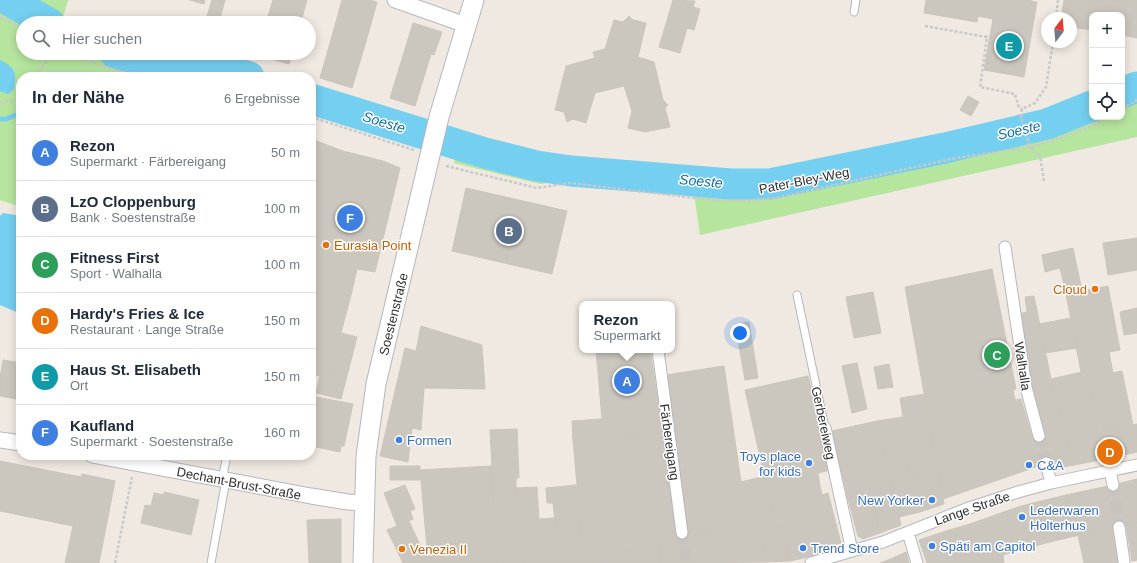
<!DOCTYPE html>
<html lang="de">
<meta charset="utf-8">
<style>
:root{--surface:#fff;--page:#f2f2f3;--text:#1f2937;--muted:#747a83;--line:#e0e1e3;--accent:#4264fb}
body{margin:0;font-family:Helvetica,sans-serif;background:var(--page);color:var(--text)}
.controls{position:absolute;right:12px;top:12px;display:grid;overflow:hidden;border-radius:8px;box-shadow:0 2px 10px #0003}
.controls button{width:36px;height:36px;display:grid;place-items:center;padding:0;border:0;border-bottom:1px solid var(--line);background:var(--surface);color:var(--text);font:20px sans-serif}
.compass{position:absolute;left:1041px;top:12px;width:36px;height:36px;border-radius:50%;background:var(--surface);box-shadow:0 2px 10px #0003;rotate:16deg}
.you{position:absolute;left:740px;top:333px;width:14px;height:14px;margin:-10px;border:3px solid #fff;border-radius:50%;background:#1a73e8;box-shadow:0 0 0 6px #1a73e833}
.badge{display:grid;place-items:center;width:26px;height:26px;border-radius:50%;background:var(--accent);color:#fff;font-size:13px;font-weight:700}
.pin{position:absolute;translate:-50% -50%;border:2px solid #fff;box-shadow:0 1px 4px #0006}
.popup{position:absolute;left:579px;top:301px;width:96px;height:52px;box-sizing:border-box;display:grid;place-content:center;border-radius:8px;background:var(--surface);filter:drop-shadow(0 1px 3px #0005);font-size:13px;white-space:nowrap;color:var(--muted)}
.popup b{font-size:15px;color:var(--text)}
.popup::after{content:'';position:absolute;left:50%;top:100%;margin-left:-8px;border:8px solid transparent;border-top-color:var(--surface)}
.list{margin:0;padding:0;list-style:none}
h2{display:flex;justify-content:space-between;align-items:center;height:52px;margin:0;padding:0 16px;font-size:17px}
h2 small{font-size:13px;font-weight:400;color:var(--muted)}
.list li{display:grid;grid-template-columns:26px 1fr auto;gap:12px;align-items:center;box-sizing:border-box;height:56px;padding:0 16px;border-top:1px solid var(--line)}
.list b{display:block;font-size:15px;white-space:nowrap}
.list p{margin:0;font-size:13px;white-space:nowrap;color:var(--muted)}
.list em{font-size:13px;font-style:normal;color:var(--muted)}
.icon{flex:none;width:22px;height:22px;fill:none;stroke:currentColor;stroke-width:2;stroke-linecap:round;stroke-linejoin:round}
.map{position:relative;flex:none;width:1137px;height:563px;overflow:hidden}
.search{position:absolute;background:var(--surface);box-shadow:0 2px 10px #0003;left:16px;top:16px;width:300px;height:44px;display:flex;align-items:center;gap:10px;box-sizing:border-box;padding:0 14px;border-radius:22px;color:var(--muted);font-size:15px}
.panel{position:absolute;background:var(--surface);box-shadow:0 2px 10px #0003;left:16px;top:72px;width:300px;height:388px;border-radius:16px}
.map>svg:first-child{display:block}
.green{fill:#b6e59e}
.water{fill:#75cff0}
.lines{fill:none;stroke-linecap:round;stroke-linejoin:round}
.stream{stroke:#75cff0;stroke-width:5}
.river{stroke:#75cff0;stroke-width:31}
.building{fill:#cbc7bf;stroke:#cbc5ba}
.pedestrian-tunnel{stroke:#c8c4bd;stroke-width:11;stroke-dasharray:11 5.5;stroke-linecap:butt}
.service-casing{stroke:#b4b7c1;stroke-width:9}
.pedestrian-casing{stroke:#b4b7c1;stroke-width:13}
.minor-casing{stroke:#b4b7c1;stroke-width:17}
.tertiary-casing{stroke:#b4b7c1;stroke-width:21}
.path{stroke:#c9c9c9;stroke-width:2.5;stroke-dasharray:3 2;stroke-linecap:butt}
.service{stroke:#fff;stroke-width:7}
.pedestrian{stroke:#fff;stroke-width:11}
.minor{stroke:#fff;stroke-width:15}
.tertiary{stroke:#fff;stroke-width:19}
.food-dot{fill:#e8710a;stroke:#fff;stroke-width:1.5}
.shop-dot{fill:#3f7fe0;stroke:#fff;stroke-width:1.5}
.labels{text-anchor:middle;stroke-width:3;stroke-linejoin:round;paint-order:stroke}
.street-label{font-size:13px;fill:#2e2e2e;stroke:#fff}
.food-label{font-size:13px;fill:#c56008;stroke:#fff;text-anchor:start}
.shop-label{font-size:13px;fill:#366cbe;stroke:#fff;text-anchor:start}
.water-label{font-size:14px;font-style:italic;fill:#0d6fa3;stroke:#fff}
</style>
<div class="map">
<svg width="1137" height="563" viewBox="0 0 1137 563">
<rect width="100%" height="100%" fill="#efe9e1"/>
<path class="green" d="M19,0H68L62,21Z
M0,7L29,23H23V53H87L124,67L176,76L21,77V207L0,200Z
M1137,94V137L700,235L694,194L565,181L540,184L454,163L457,149L536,170L731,190H771L1022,137L1069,123L1092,113V117H1122V101Z"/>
<path class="water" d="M0,60C15,67 17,73 14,89L8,94L0,91Z
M3,213L21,216V314L0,305V216Z"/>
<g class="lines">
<path class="stream" d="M0,119H6L21,113"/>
<path class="river" d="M8,0L49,23
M115,53C158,67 206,62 249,77
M1122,93L1137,87
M311,99L485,153L537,166L571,171L731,184H770L945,148L1047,124L1092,106"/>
</g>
<path class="building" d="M190,0H205L204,4Z
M212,0H225L219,23H205Z
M273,0H307L301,22L269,13Z
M342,0H369L377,2L365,45L332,36Z
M673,0L695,1L693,7L700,9L694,30L687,28L680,53L659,47Z
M926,0H1027L1037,2L1024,77L984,70L993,19L978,16L977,22L924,13Z
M1064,0H1137V38L1122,35V15H1092V30L1071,27V18H1061Z
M269,13L301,22V23H266Z
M629,16L633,20L646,23L638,57L654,62L663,100L668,105L665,108L670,127L645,132L628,128L632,111L624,86L595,93L586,123L573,119L567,122L564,112L555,110L566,66L595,58L593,52L605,49L614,20L623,22Z
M413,23L442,32L434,55L431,54L415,106L390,98Z
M332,36L365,45L352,88L320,78Z
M258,53H292L289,64L257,55Z
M968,96L979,102L971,116L960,110Z
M311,139L343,151L383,161L400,168L375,272L357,269L352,291L341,333L357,337L347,376L321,370L320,376L311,374Z
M466,188L567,211L552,274L452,251Z
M1137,238V270L1108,275L1103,243Z
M1073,248L1082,291L1066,294L1060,268L1045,272L1042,255Z
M992,269L1016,389L1013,390L1015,400L1021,399L1032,437L1043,435L1050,462L943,499L905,287Z
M1108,286L1120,350L1109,352L1113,373L1087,378L1086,371L1081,372L1066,294Z
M873,292L881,333L854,338L846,297Z
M1034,296L1051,379L1074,465L1052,469L1030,387L1019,314L1027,312L1025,297Z
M1137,308V333L1124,335L1120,312Z
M1071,318L1077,348L1045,353L1039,324Z
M749,322L758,378L745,380L735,324Z
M421,326L482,345L485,389L424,388L421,430L412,428L408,462L380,456L405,348L416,351Z
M596,350H650L663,434L573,440L572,421L602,419Z
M3,360L21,363V400L0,396V378Z
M857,363L867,409L852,413L842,366Z
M889,364L893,387L878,389L874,367Z
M724,366L741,482L765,476L774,515L778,514L782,527L688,533L666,375Z
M321,370L347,376L341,399L316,393Z
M1086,371L1099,424L1065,431L1051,379Z
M1122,371L1133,425L1101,430L1087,378Z
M808,376L830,470L818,473L820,486L769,497L745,390Z
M925,394L938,471L910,477L906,456L886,458L877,421L903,417L900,398Z
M311,396L353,404L344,446H341L340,452L311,446Z
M877,421L893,490L848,499L832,431Z
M1099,424L1105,459L1074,465L1065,431Z
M1137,424V452L1105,459L1101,430Z
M517,429L519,478H516V488L524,563H497L490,430Z
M663,434L678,534L629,536L631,550L592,552L590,542L582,543L573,440Z
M906,456L910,477L920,512L899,517L886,458Z
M0,461L81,477L82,474L115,481L99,563H65L73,526L0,511Z
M390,466H420V480H390Z
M492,466L496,545L427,548L420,470Z
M938,471L944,504L920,512L910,477Z
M1137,479V523L1119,527L1113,485Z
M405,485L415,509L410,511L413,519L397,526L384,493Z
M576,485L582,543L590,542L593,563H552L549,531H556L553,503H547L546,488Z
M1113,485L1119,527L1075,536L1066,495Z
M820,486L822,495L828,493L841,543L824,547L823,552L804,558L790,561L778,514L774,515L769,497Z
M537,487L539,519L554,518L556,531H549L552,563H524L516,488Z
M893,490L901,525L880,533L870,495Z
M164,492L199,500L191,535L141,523L145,505L151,506L154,493L164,495Z
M870,495L880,533L863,539L858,536L848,499Z
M1066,495L1075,536L1046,543L1037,502Z
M1037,502L1046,543L984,560L970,524L1018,507Z
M341,519V563H309L307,520Z
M409,521L426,558L425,563H403L387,530Z
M1137,523V560L1132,561L1126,525Z
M970,524L980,551L958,557L949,530Z
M782,527L790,561L767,562L759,529Z
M759,529L767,562L693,563L688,533Z
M1112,529L1118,563H1084L1078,535Z
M949,530L959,563H927L919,540Z
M688,533L693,563H661L658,534Z
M658,534L661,563H632L629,536Z
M496,545L497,563H425L427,548Z
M631,550L632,563H593L592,552Z
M980,551L984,560L1003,555L1004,563H959L958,557Z
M906,552L909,563H880L893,558Z"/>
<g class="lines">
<path class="pedestrian-tunnel" d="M1039,436L1046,463
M1113,485L1119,527
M682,533L686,563"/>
<defs>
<path id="service" d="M854,12L856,0
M797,295L825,428
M222,480L227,455
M211,563L226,480"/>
<path id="pedestrian" d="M1005,247L1026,387L1039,436
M658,350L682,533
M825,428L852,551
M1046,463L1051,483
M1110,471L1113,485
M1119,527L1124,561
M908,532L917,563
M811,563L883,542L966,509L1018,492L1051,483L1137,465"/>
<path id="minor" d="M395,0L466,25
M0,440L21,443
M92,455L311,496L348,502L364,503"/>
<path id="tertiary" d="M363,563L366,456L376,384L439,117L474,0"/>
</defs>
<use href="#service" class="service-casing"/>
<use href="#pedestrian" class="pedestrian-casing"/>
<use href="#minor" class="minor-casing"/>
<use href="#tertiary" class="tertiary-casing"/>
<path class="path" d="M0,17L23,28
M1056,18L1058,0
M925,26L987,37L980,87L1015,94L1019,108L1022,109
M71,53C94,64 118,71 143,77
M38,77C41,66 48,58 58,53
M0,102L21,100
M1122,109L1137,100
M311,117L414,150
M446,166L537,188L570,183L712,200L745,201L776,198L951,159L1030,147L1064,137L1096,124L1107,117
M1044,181L1040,156L1030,147L1028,141L1021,117L1022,109L1035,103L1046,87L1053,42
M115,563L132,477"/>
<use href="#service" class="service"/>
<use href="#pedestrian" class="pedestrian"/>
<use href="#minor" class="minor"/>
<use href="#tertiary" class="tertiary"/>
</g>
<g class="food-dot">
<circle cx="326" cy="245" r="4"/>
<circle cx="1095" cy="289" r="4"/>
<circle cx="402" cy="549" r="4"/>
</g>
<g class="shop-dot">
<circle cx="399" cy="440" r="4"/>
<circle cx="809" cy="463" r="4"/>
<circle cx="1029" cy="465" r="4"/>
<circle cx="932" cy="500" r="4"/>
<circle cx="1022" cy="517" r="4"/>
<circle cx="932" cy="546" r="4"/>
<circle cx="803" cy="548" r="4"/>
</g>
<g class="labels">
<g class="street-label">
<text transform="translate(804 180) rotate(-11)" y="5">Pater-Bley-Weg</text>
<text transform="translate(393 314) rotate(-76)" y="5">Soestenstraße</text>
<text transform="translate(1023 366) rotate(81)" y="5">Walhalla</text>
<text transform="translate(824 423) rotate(78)" y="5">Gerbereiweg</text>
<text transform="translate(670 442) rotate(82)" y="5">Färbereigang</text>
<text transform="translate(239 483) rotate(11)" y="5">Dechant-Brust-Straße</text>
<text transform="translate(972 508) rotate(-19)" y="5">Lange Straße</text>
</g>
<g class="food-label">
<text x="334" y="250">Eurasia Point</text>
<text x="1087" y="294" text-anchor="end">Cloud</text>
<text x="410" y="554">Venezia II</text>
</g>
<g class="shop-label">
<text x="407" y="445">Formen</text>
<text x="801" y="461" text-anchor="end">Toys place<tspan x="801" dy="15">for kids</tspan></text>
<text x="1037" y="470">C&amp;A</text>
<text x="924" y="505" text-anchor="end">New Yorker</text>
<text x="1030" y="515">Lederwaren<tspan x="1030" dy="15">Holterhus</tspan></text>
<text x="940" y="551">Späti am Capitol</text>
<text x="811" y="553">Trend Store</text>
</g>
<g class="water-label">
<text transform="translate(384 122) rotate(17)" y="5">Soeste</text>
<text transform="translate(1019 130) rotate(-13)" y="5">Soeste</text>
<text transform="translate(701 181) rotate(5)" y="5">Soeste</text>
</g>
</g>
</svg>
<div class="controls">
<button>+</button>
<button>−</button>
<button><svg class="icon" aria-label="locate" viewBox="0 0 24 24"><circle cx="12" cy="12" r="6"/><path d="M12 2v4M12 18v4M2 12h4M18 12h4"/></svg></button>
</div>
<svg class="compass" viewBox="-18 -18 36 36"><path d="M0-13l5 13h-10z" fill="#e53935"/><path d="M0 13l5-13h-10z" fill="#747a83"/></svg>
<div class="you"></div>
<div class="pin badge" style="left:627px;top:381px;background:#3f7fe0">A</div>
<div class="popup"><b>Rezon</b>Supermarkt</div>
<div class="pin badge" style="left:509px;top:231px;background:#5c6f8a">B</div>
<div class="pin badge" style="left:997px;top:355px;background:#2e9e5b">C</div>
<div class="pin badge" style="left:1110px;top:452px;background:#e8710a">D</div>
<div class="pin badge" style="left:1009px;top:46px;background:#0f9aa8">E</div>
<div class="pin badge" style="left:350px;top:218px;background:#3f7fe0">F</div>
<div class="search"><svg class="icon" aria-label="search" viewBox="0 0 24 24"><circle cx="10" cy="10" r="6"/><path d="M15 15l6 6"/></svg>Hier suchen</div>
<section class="panel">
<h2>In der Nähe<small>6 Ergebnisse</small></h2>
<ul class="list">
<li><span class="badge" style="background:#3f7fe0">A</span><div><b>Rezon</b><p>Supermarkt · Färbereigang</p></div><em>50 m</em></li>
<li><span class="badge" style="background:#5c6f8a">B</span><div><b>LzO Cloppenburg</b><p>Bank · Soestenstraße</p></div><em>100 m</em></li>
<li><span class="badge" style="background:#2e9e5b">C</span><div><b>Fitness First</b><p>Sport · Walhalla</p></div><em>100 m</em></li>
<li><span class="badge" style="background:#e8710a">D</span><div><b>Hardy's Fries &amp; Ice</b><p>Restaurant · Lange Straße</p></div><em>150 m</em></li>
<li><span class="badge" style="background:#0f9aa8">E</span><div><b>Haus St. Elisabeth</b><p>Ort</p></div><em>150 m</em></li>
<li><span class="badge" style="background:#3f7fe0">F</span><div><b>Kaufland</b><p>Supermarkt · Soestenstraße</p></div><em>160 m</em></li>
</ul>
</section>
</div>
